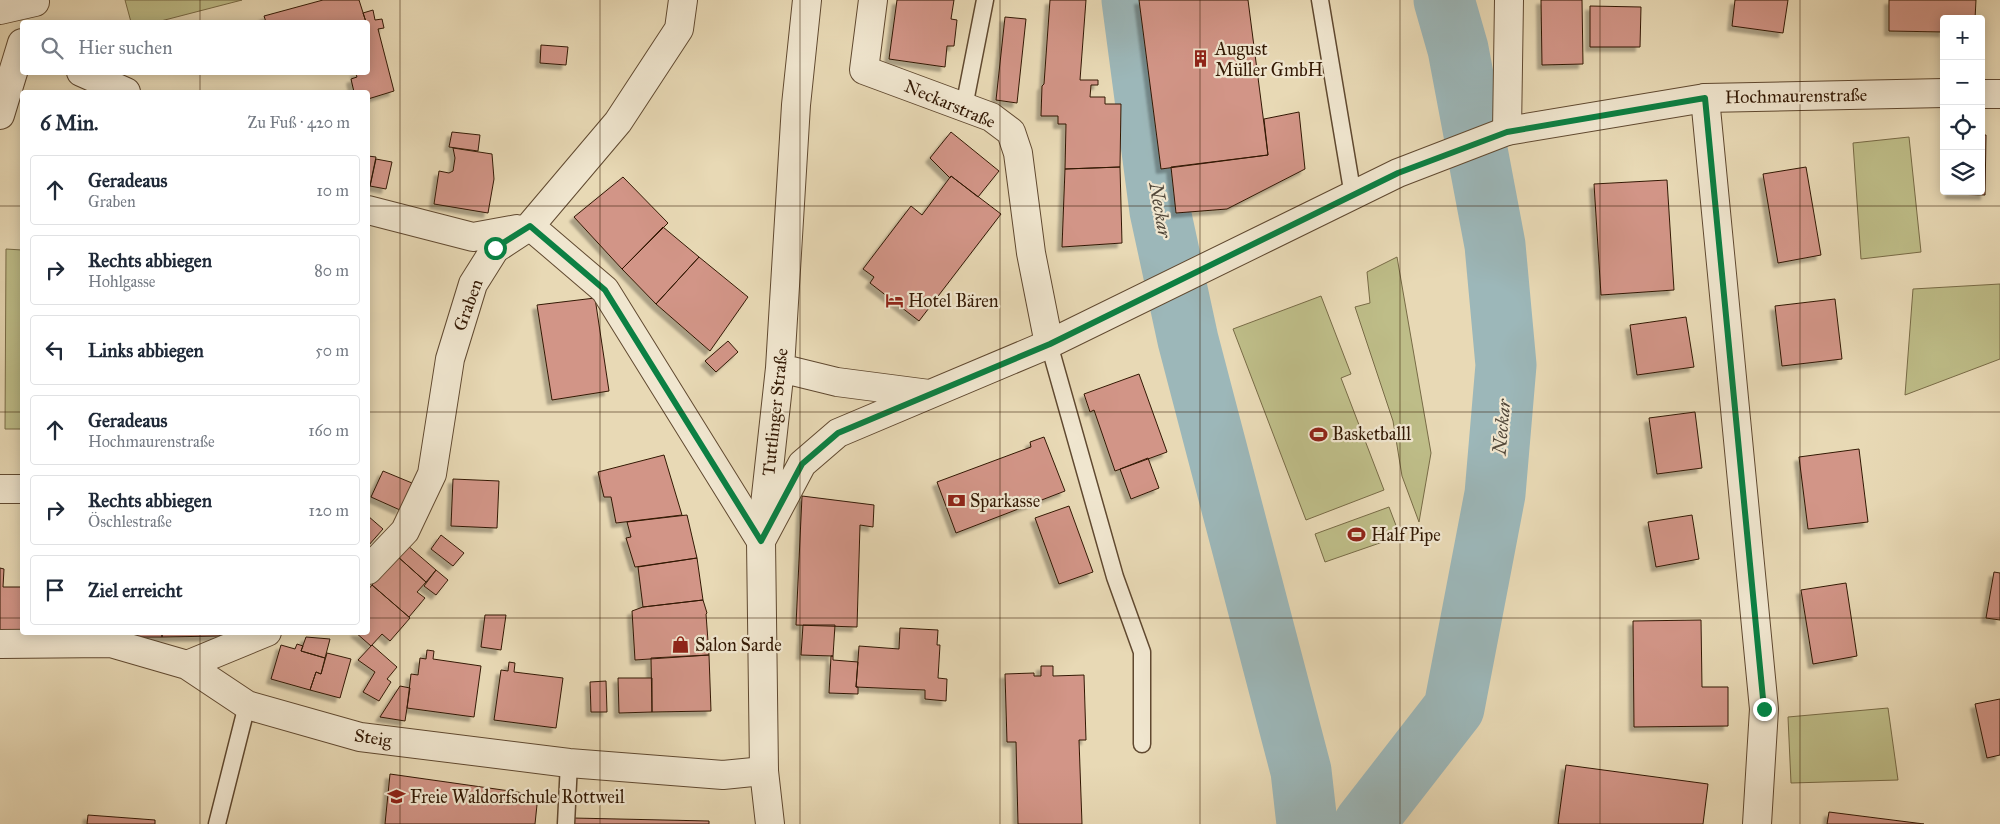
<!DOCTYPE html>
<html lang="de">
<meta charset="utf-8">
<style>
:root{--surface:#fff;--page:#f2f2f3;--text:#1f2937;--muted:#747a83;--line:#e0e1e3}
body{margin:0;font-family:"IM FELL Great Primer",serif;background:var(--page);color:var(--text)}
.controls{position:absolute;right:15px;top:15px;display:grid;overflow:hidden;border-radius:5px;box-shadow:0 2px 12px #0003}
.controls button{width:45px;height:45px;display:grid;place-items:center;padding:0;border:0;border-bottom:1px solid var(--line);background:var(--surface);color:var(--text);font:25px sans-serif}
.stop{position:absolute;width:15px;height:15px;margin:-11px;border:4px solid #0b8043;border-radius:50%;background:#fff}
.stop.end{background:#0b8043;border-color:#fff;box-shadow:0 1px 5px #0008}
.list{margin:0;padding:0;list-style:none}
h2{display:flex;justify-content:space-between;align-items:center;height:65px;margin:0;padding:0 20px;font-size:21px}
h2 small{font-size:16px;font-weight:400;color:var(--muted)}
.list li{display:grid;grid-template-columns:32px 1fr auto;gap:15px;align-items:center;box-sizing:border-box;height:70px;margin:0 10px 10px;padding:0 10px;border:1px solid var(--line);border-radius:5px}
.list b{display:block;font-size:19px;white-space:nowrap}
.list p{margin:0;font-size:16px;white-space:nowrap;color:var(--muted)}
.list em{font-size:16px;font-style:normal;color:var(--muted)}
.icon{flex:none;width:28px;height:28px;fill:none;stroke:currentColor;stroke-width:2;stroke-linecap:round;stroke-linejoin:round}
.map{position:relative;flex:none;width:2000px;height:824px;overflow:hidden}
.search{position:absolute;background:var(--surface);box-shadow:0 2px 12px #0003;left:20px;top:20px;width:350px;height:55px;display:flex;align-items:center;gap:12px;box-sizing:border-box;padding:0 18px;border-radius:5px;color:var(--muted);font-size:19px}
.panel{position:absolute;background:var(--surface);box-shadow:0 2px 12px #0003;left:20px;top:90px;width:350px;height:545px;border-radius:5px}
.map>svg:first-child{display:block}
.green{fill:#bebd88;stroke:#786b46}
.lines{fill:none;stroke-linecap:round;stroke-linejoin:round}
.river{stroke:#9cb7b9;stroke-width:61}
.building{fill:#d29587;stroke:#331904;filter:url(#shadow)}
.service-casing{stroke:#604930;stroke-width:19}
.minor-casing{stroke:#604930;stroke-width:30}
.tertiary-casing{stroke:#604930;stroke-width:30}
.service{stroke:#f0e6cf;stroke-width:16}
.minor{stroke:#f0e6cf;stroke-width:28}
.tertiary{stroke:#f0e6cf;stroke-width:28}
.route{stroke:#0b8043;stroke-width:6}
.grid{fill:none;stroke:#331904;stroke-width:1;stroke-opacity:0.55}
.labels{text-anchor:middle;stroke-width:4.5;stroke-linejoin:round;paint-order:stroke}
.poi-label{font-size:18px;fill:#331904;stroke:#f0e6cf;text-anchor:start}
.street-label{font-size:18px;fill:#331904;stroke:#f0e6cf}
.water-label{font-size:19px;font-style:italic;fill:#52483a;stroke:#f0e6cf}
</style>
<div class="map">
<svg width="2000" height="824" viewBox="0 0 2000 824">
<defs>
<filter id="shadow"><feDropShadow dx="-4.5" dy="4.5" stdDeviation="1" flood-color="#0004"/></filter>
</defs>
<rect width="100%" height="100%" fill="#e8d9b5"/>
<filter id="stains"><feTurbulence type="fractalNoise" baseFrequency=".004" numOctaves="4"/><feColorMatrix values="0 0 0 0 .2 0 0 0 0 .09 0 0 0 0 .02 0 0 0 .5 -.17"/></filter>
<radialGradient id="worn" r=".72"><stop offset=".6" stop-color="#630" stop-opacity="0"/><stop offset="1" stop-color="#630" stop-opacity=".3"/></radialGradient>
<path class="green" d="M125,0H242L157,22H131Z
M1909,137L1921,252L1861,259L1853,143Z
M6,249L22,250V429H5Z
M1397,257L1431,453L1419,522L1402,476L1393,421L1355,307L1370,303L1367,272Z
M2000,284V359L1905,395L1913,289Z
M1321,296L1351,374L1341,378L1384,490L1306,520L1233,329Z
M1389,507L1400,536L1325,562L1315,534Z
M1888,708L1898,780L1791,783L1788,717Z"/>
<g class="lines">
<path class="river" d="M1132,0L1160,211L1188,340L1301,771L1307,824
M1364,824L1454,708L1495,494L1506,365L1495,245L1458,49L1444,0"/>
</g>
<path class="building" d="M323,0H359L366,22H266L264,16Z
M897,0H954L951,19L957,20L954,46H947L945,67L889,59Z
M1050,0H1086L1080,80H1098V85H1091L1090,97H1105V104H1121L1120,167L1065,169L1066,124H1058V116H1041L1042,86L1044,84Z
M1139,0H1248L1268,155L1161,169Z
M1541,0H1582L1583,64L1542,65Z
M1735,0H1788L1783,33L1732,26Z
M1889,0H1976L1975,19H1944V32L1889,31Z
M1590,6L1641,7L1640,47H1590Z
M373,10L375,20L382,19L384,28L378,29L394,91L368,99V92H354L351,79L357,77L355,72H368V22H366L363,13Z
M1005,17L1026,19L1017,103L996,100Z
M541,45L568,47L566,65L540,63Z
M1299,112L1305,169L1227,209L1176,213L1171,167L1268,155L1264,119Z
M452,132L480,135L478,151L449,147Z
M951,132L999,171L978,197L951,176L950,178L930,158Z
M1981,135H1986L1985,195L1950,194V191H1981Z
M453,148L492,154L494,179L488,213L434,204L439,171L449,173L453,171L455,158Z
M368,156L376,157L370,186L368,185Z
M376,159L392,162L386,189L370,186Z
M1120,167L1122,243L1062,247L1065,169Z
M1806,167L1821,255L1778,263L1763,174Z
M951,176L1001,214L919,321L870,283L874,277L863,269L911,206L922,215Z
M623,177L668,223L622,269L574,217Z
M1667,180L1674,290L1601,295L1594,184Z
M663,227L699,257L656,304L622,269Z
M699,257L748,297L710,351L656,304Z
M595,298L609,391L552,400L537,305Z
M1835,299L1842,359L1782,366L1775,306Z
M1686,317L1694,367L1637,375L1630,325Z
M728,341L738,352L716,372L705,361Z
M1139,374L1167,452L1115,471L1094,410L1090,412L1084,394Z
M1695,412L1702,468L1657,474L1649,418Z
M1044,437L1065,491L956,533L937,482L1031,447L1030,442Z
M1859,449L1868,522L1808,529L1799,457Z
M664,455L682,515L616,523L611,497H604L598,472Z
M1148,458L1159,488L1131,499L1120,469Z
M383,471L412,483L400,510L371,497Z
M453,479L499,481L497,528L451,526Z
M802,496L874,505L873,527L860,525L857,627L796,625Z
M1069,506L1093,572L1059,584L1035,518Z
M687,515L697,558L635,567L626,538L631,537L627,522Z
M1692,515L1699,559L1656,567L1648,522Z
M368,516L383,529L368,546Z
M441,535L464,553L453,566L431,549Z
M407,545L436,570L426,582L397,556Z
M397,556L426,582L417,592L425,598L409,617L372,585Z
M697,558L703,600L643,607L638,567Z
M0,568L4,569L3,587H22V631L0,630Z
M436,570L448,580L436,595L424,586Z
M1994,572L2000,573V620L1986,618Z
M1846,583L1857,656L1813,664L1801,590Z
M372,585L410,618L390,641L382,634L371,646L355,632H368V590Z
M703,600L707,613L706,614L709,655L635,660L632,611L643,607Z
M485,615H506L501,650L481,647Z
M1701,620L1702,687H1728V726L1634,727L1633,621Z
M803,625H835L833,656L801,655Z
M900,628L938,630L937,645H940L938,678L947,679L946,701L925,699V690L856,687L859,646L899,649Z
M120,632H162V637H120Z
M162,632H220V636L162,637Z
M306,637L330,639L325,658L301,651Z
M297,644L303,646L301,651L325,658L321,674L316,672L310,690L271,679L281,645L295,649Z
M372,645L397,667L387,679L391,682L379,701L363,692L375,672L358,660Z
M427,650L434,651L433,659L481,666L474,717L407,708L411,674L418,675L420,658L426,659Z
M327,653L351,659L340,698L310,690L316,672L321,674Z
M709,655L711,711L652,712L651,658Z
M831,656H833V660L858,662L856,687H858V694L829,693Z
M509,662L515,663L514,672L563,678L556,728L494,720L501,670L508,671Z
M1041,666H1053V676L1084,675L1086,740H1079L1082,824H1018L1016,742H1007L1005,674L1034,673V676H1041Z
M618,678H652V712L619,713Z
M606,681L607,712H591L590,682Z
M400,686L410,688L405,721L380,717Z
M2000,699V755L1987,758L1975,704Z
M1566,765L1708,784L1703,824H1558Z
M390,774L538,795L535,824H385Z
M1829,812L1924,824H1827Z
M88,815L155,820V824H87Z
M573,818L709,821V824H573Z"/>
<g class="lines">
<defs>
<path id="service" d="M1320,0L1353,196
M964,107L985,0
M1049,344L1115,577L1142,652V744
M217,824L247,705
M566,824L569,763"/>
<path id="minor" d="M873,0L864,70L991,117L1011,132L1018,153L1031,253L1049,344
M0,10L35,2
M81,72L126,92
M1705,98L1764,709L1757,824
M0,115L22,43
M1507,131L1509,0
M368,210L473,237L517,229
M530,226L605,290L761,541
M0,489H22
M368,570L405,531L432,474L450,359L473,284L495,249L530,226L618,122L679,29L683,0
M0,644L111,643L187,665L247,705L360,737L569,763L723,775L764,771
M187,665L267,632"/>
<path id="tertiary" d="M1981,94H2000
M780,368L837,382L929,394
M761,541L802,464L838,433L1049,344L1398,173L1507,131L1705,98L1944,93
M770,824L764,771L761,541L780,368L796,105L807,0"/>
</defs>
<use href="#service" class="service-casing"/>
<use href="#minor" class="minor-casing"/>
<use href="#tertiary" class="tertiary-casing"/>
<use href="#service" class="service"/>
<use href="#minor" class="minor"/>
<use href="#tertiary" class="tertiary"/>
</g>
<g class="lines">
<path class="route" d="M495,248L530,226L605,290L761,541L802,464L838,433L1050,344L1398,173L1507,132L1705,98L1764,709"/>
</g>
<path class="grid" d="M200,0V22M400,0V824M600,0V824M800,0V824M1000,0V824M1200,0V824M1400,0V824M1600,0V824M1800,0V824M200,72V92M0,206H22M368,206H2000M0,412H22M368,412H2000M0,618H22M368,618H2000M200,632V824"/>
<defs>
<symbol id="building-bare" viewBox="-9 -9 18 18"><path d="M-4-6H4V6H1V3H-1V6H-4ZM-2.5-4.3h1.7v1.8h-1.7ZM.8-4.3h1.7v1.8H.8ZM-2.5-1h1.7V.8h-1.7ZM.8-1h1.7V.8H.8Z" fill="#8f2418" stroke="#f0e6cf" stroke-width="2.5" paint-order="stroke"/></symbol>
<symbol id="hotel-bare" viewBox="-9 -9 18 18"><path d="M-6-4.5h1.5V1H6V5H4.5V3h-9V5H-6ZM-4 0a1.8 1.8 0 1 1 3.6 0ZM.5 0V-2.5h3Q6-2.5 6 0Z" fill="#8f2418" stroke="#f0e6cf" stroke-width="2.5" paint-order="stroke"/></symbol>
<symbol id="stadium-bare" viewBox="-9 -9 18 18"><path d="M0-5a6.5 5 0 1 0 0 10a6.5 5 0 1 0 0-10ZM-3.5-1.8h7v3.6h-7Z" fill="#8f2418" stroke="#f0e6cf" stroke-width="2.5" paint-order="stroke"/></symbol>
<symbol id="bank-bare" viewBox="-9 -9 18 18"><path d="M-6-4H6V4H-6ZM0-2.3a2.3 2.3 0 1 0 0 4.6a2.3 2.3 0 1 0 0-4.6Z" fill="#8f2418" stroke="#f0e6cf" stroke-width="2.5" paint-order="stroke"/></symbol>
<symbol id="shop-bare" viewBox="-9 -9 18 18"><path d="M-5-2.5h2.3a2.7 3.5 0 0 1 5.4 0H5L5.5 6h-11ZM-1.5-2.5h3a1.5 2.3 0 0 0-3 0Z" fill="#8f2418" stroke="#f0e6cf" stroke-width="2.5" paint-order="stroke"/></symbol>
<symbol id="school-bare" viewBox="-9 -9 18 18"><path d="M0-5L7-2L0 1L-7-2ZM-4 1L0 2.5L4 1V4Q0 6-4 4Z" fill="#8f2418" stroke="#f0e6cf" stroke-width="2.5" paint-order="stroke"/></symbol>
</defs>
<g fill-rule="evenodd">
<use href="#building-bare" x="1188" y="46" width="25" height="25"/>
<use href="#hotel-bare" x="882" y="288" width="25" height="25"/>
<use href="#stadium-bare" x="1306" y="422" width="25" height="25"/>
<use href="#bank-bare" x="944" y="488" width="25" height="25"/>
<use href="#stadium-bare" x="1344" y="522" width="25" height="25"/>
<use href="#shop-bare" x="668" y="632" width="25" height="25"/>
<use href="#school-bare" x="384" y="784" width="25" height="25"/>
</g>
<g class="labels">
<g class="poi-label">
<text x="1215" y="55">August<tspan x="1215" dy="21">Müller GmbH</tspan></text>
<text x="908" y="307">Hotel Bären</text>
<text x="1332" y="440">Basketballl</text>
<text x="970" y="507">Sparkasse</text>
<text x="1371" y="541">Half Pipe</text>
<text x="695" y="651">Salon Sarde</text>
<text x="410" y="803">Freie Waldorfschule Rottweil</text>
</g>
<g class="street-label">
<text transform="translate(1796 96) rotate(-1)" y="6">Hochmaurenstraße</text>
<text transform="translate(950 104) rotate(23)" y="6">Neckarstraße</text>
<text transform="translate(468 305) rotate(-70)" y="6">Graben</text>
<text transform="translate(775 412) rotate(-84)" y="6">Tuttlinger Straße</text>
<text transform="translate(373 738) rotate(9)" y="6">Steig</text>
</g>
<g class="water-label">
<text transform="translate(1161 210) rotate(80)" y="7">Neckar</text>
<text transform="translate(1501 427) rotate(-85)" y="7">Neckar</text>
</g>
</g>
<rect width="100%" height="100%" filter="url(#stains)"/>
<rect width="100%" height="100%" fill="url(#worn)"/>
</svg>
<div class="controls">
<button>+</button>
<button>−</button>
<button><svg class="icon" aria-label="locate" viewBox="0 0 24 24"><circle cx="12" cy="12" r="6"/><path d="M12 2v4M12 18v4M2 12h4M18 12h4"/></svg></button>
<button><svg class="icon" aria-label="layers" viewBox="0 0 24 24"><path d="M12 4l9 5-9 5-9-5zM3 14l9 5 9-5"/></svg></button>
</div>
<div class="stop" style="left:495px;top:248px"></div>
<div class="stop end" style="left:1764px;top:709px"></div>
<div class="search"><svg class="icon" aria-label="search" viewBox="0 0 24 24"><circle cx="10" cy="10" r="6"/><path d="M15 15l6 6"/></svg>Hier suchen</div>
<section class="panel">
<h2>6 Min.<small>Zu Fuß · 420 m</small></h2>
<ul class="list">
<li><svg class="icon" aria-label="ahead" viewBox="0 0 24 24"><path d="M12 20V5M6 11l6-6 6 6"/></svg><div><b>Geradeaus</b><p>Graben</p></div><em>10 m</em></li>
<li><svg class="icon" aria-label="right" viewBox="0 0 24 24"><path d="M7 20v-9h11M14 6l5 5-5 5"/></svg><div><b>Rechts abbiegen</b><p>Hohlgasse</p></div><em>80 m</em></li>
<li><svg class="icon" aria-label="left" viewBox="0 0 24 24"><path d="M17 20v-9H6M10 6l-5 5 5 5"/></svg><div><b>Links abbiegen</b></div><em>50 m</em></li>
<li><svg class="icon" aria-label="ahead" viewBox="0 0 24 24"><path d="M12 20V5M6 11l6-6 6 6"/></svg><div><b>Geradeaus</b><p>Hochmaurenstraße</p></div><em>160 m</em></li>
<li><svg class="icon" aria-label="right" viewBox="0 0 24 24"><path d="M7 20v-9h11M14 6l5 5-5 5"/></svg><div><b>Rechts abbiegen</b><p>Öschlestraße</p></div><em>120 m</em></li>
<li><svg class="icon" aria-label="arrive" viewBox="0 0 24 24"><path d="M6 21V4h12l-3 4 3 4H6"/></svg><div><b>Ziel erreicht</b></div></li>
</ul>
</section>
</div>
